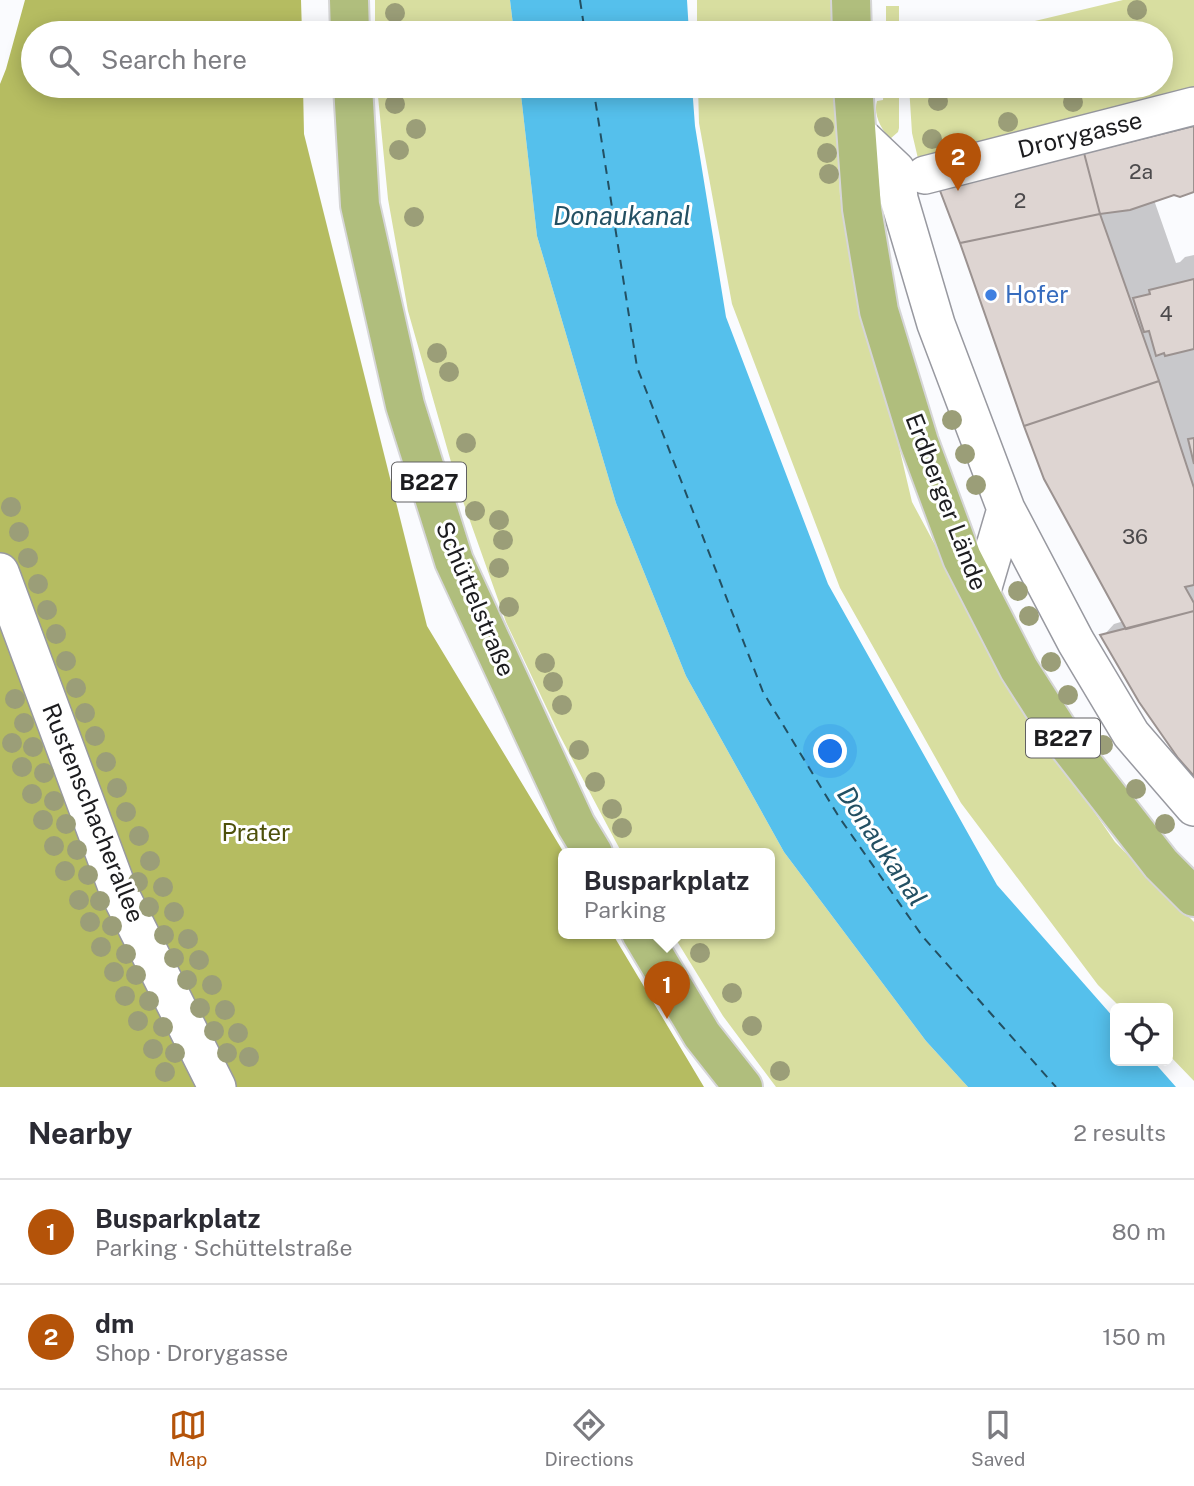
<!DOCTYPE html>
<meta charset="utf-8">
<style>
:root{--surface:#fff;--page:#f7f7f7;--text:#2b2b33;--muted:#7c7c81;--line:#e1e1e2;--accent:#b45309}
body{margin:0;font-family:"Public Sans",sans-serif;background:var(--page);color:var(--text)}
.controls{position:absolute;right:21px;bottom:21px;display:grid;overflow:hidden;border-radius:10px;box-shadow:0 4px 18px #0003}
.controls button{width:63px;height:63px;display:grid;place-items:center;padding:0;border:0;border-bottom:2px solid var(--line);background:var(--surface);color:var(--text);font:35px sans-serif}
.you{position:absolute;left:831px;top:752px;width:24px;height:24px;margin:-18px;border:5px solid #fff;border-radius:50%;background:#1a73e8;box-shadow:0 0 0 10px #1a73e833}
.badge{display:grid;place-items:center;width:46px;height:46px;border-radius:50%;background:var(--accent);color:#fff;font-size:23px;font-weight:700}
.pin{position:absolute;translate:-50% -58px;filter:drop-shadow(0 2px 4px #0008)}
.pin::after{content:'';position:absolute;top:37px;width:24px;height:21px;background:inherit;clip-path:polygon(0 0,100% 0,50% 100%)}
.popup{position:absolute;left:558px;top:848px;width:217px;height:91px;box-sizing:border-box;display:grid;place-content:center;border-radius:10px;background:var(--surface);filter:drop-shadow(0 2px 5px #0005);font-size:23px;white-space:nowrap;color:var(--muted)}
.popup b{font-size:26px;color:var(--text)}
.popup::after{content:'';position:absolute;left:50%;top:100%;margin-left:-14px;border:14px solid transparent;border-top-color:var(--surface)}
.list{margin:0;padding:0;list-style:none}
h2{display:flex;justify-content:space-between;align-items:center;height:91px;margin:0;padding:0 28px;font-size:30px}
h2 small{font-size:23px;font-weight:400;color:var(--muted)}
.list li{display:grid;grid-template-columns:46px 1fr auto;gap:21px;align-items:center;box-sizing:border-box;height:105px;padding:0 28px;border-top:2px solid var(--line)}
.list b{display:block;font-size:26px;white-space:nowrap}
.list p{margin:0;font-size:23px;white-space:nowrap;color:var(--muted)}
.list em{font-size:23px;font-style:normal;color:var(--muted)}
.icon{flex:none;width:38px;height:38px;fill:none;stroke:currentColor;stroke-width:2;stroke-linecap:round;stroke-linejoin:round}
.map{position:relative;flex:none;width:1194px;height:1087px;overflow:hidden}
.search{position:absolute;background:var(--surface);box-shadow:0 4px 18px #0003;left:21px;right:21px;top:21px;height:77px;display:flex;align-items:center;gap:18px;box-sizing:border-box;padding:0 24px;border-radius:38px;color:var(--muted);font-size:26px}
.sheet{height:301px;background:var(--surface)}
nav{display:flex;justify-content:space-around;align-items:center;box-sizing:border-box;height:98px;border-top:2px solid var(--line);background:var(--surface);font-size:19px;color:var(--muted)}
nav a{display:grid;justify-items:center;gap:4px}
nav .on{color:var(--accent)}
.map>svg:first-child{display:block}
.green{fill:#d8dea0}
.forest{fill:#b5bc61}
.water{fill:#55c0ec}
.shadow{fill:#0003}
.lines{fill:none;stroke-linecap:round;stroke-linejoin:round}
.ferry{stroke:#235063;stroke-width:2;stroke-dasharray:9 7;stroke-linecap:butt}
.building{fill:#ded5d2;stroke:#9b9290;stroke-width:2}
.minor-casing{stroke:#9899a0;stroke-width:40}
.major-casing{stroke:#d6d6d7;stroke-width:42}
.minor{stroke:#fff;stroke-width:37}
.major{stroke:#b0be7d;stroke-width:38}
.tree{fill:#9b9e78}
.shop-dot{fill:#3f7fe0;stroke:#fff;stroke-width:2.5}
.labels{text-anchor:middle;stroke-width:6;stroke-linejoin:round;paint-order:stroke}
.number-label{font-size:21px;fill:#4c4a4c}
.shield{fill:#fff;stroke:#606062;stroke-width:2}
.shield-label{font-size:23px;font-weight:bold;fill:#1c1c1f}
.street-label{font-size:24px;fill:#1c1c1f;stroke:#fff}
.shop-label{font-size:24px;fill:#366cbe;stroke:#fff;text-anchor:start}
.park-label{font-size:24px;fill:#4e510b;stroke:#fff}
.water-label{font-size:26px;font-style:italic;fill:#235063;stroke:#fff}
</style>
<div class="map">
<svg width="1194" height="1087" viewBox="0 0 1194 1087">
<rect width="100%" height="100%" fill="#fafbfe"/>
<path class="green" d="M375,0H510L514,33H375Z
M697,0H833L834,33H697Z
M1123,0H1194V99L920,167L912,133L909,86H1161V33H985Z
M886,6H899V33H886Z
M377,86H520L537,236L616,503L686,676L784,852L926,1041L968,1087H776L723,1016L672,933H770V853H622L616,842L559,734L506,622L459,490L408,311L388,199Z
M698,86H836L840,196L912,502L1022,707L1115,842L1194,922V1081L1168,1054V1008H1121L1098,985L961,803L840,588L732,304L699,123Z
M884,86H899V128L898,132L890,139C881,129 873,114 877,101L883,100Z"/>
<path class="forest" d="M25,0H301L302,33H33V86H303L304,134L427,626L564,853V933H612L704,1087H0V84L6,69Z"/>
<path class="water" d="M510,0H687L689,33H514Z
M520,86H692L695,126L726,317L828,584L997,885L1115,1019V1061H1153L1176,1087H968L926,1041L784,852L686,676L616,503L537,236Z"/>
<path class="shadow" d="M1194,94V190L1174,193L1154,200L1176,263L1180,262L1185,257L1194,255V773L1103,636L1114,624L1124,621L941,189Z"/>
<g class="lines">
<path class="ferry" d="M580,0L585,33
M593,86L637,367L763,692L839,817L923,937L1056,1087"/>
</g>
<path class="building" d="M1194,126V192L1180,197L1174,195L1130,210L1100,214L1084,153Z
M1084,153L1100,214L960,243L939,188Z
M1100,214L1159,381L1024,426L960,243Z
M1194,279V349L1165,356L1164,353L1156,356L1149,331L1144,332L1133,298L1150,294L1149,290Z
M1159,381L1194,488V585L1185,587L1194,603V611L1126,629L1044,479L1024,426Z
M1194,438V464L1188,439Z
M1194,611V776L1178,758L1139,702L1100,635Z"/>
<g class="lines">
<defs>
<path id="minor" d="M857,133L896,170L899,199L936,324L1006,509L1076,642L1131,734L1194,807
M925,175L1194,106
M0,572L118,890L217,1087
M981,594L1006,509"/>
<path id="major" d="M349,0L350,33
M851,0L852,33
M353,86L360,205L405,405L454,561L576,825L593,853
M853,86L862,209L879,311L919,442L962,558L1019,669L1065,741L1161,864L1194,897
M641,933L702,1035L743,1087"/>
</defs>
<use href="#minor" class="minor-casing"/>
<use href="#major" class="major-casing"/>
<use href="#minor" class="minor"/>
<use href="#major" class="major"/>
</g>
<g class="tree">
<circle cx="1137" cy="10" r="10"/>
<circle cx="395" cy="13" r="10"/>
<circle cx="938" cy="101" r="10"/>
<circle cx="1073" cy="102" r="10"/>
<circle cx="395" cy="104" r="10"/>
<circle cx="1008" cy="122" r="10"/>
<circle cx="824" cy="127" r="10"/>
<circle cx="416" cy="129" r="10"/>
<circle cx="932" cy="139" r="10"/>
<circle cx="399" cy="150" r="10"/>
<circle cx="827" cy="153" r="10"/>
<circle cx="829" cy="174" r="10"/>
<circle cx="414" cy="217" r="10"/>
<circle cx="437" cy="353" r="10"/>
<circle cx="449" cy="372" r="10"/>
<circle cx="952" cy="420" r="10"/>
<circle cx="466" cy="443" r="10"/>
<circle cx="965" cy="454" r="10"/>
<circle cx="976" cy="485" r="10"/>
<circle cx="11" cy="507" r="10"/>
<circle cx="475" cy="511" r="10"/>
<circle cx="499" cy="520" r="10"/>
<circle cx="19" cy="532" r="10"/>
<circle cx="503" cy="540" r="10"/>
<circle cx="28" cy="558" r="10"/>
<circle cx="499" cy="568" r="10"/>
<circle cx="38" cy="584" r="10"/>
<circle cx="1018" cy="591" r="10"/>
<circle cx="509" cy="607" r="10"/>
<circle cx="47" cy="610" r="10"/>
<circle cx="1029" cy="616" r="10"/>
<circle cx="56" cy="634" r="10"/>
<circle cx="66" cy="661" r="10"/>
<circle cx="1051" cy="662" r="10"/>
<circle cx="545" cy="663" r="10"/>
<circle cx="553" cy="682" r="10"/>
<circle cx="76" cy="688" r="10"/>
<circle cx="1068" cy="695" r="10"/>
<circle cx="15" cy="699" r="10"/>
<circle cx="562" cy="705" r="10"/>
<circle cx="85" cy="713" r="10"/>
<circle cx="24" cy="723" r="10"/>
<circle cx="95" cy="736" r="10"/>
<circle cx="12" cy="743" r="10"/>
<circle cx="1103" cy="745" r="10"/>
<circle cx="33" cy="747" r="10"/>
<circle cx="579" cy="750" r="10"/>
<circle cx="106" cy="762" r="10"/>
<circle cx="22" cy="767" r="10"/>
<circle cx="44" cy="773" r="10"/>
<circle cx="595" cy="782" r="10"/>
<circle cx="117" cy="788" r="10"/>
<circle cx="1136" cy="789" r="10"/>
<circle cx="32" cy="794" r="10"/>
<circle cx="54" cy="801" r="10"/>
<circle cx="612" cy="809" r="10"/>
<circle cx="126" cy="812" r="10"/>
<circle cx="43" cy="820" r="10"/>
<circle cx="66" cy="824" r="10"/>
<circle cx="1165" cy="824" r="10"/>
<circle cx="622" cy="828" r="10"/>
<circle cx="139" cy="836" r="10"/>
<circle cx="54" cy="846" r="10"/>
<circle cx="77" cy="850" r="10"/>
<circle cx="150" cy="861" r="10"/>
<circle cx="65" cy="871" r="10"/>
<circle cx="88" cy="875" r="10"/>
<circle cx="138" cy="882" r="10"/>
<circle cx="163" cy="887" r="10"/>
<circle cx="79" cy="900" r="10"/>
<circle cx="100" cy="901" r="10"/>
<circle cx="149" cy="907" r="10"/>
<circle cx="174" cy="912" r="10"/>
<circle cx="90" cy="922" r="10"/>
<circle cx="112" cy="926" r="10"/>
<circle cx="164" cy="935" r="10"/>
<circle cx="188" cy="939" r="10"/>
<circle cx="101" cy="947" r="10"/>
<circle cx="700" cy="953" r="10"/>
<circle cx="126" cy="954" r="10"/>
<circle cx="174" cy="958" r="10"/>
<circle cx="199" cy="960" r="10"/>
<circle cx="114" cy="972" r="10"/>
<circle cx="136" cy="975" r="10"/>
<circle cx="187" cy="980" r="10"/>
<circle cx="212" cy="985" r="10"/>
<circle cx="732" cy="993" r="10"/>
<circle cx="125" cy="996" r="10"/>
<circle cx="149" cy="1001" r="10"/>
<circle cx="200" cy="1008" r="10"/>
<circle cx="225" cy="1010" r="10"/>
<circle cx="138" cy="1021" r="10"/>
<circle cx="752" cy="1026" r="10"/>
<circle cx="163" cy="1027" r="10"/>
<circle cx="214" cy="1031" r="10"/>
<circle cx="238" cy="1033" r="10"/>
<circle cx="153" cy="1049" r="10"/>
<circle cx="175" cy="1053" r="10"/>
<circle cx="227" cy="1053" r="10"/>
<circle cx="249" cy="1057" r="10"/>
<circle cx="780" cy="1071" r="10"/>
<circle cx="165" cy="1072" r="10"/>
</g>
<circle class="shop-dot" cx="991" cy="295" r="7"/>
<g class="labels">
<g class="number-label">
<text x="1141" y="179">2a</text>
<text x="1020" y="208">2</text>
<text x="1166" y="321">4</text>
<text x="1135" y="544">36</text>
</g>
<g class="shield">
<rect x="392" y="462.5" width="74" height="39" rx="5"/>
<rect x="1026" y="718.5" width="74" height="39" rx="5"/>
</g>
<g class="shield-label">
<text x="429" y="490">B227</text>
<text x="1063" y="746">B227</text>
</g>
<g class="street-label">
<text transform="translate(1080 135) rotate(-14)" y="8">Drorygasse</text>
<text transform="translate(946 502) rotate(69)" y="8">Erdberger Lände</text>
<text transform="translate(475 599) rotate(67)" y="8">Schüttelstraße</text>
<text transform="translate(93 813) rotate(68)" y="8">Rustenschacherallee</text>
</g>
<g class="shop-label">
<text x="1005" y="303">Hofer</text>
</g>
<g class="park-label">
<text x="256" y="841">Prater</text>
</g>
<g class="water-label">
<text x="622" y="225">Donaukanal</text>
<text transform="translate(882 846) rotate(56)" y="9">Donaukanal</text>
</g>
</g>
</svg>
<div class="controls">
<button><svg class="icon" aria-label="locate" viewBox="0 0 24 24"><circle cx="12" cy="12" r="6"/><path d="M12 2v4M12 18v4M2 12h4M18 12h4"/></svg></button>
</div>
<div class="you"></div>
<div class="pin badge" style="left:667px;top:1019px">1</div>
<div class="popup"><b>Busparkplatz</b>Parking</div>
<div class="pin badge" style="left:958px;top:191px">2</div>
<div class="search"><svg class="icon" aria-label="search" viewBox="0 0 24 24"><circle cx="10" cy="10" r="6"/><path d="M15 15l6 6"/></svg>Search here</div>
</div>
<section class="sheet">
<h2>Nearby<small>2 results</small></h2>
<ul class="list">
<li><span class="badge">1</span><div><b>Busparkplatz</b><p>Parking · Schüttelstraße</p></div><em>80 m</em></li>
<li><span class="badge">2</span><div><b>dm</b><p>Shop · Drorygasse</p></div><em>150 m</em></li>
</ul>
</section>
<nav>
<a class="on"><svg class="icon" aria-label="map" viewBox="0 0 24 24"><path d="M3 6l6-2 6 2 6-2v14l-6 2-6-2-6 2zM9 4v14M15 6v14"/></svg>Map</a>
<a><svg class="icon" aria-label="directions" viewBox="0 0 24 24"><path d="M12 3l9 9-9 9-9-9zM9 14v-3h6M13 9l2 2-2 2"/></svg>Directions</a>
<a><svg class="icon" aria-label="saved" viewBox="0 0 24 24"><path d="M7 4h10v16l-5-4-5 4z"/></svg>Saved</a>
</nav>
